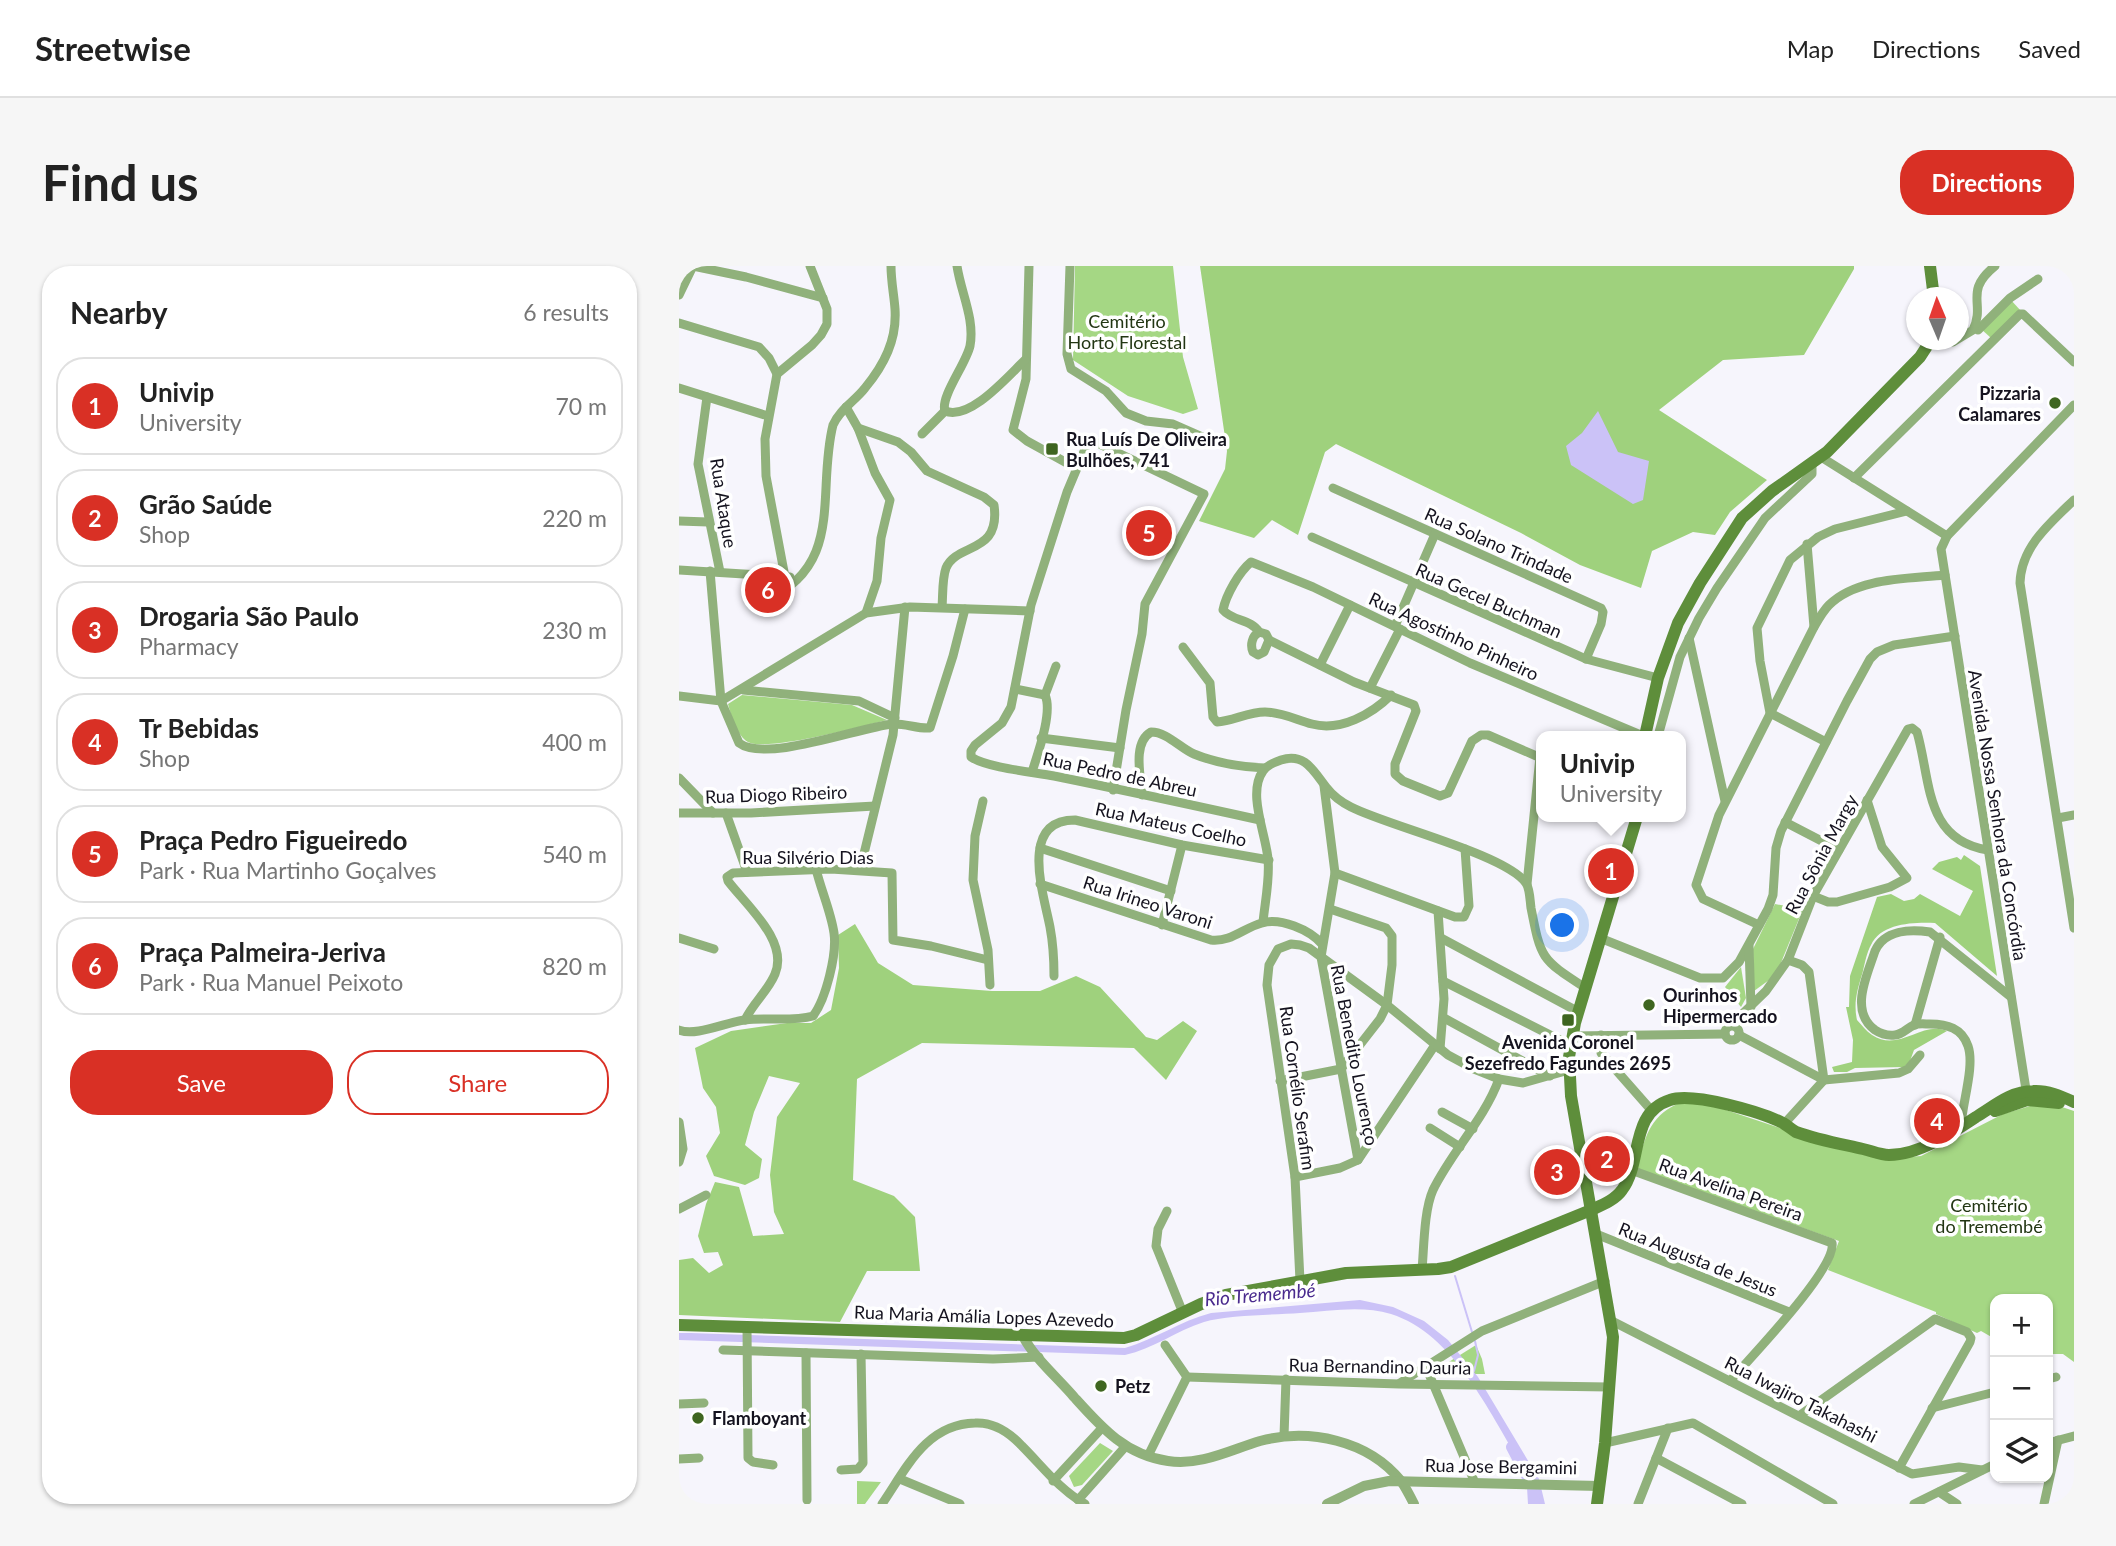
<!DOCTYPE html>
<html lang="en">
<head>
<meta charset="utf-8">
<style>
	:root { --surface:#fff; --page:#f6f6f6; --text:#222; --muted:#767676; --line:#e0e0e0; --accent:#d93025 }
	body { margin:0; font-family:Lato,sans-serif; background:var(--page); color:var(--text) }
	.controls { position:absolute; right:21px; bottom:21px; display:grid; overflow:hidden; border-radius:14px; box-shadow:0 2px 5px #0004 }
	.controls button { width:63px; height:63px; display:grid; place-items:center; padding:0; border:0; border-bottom:2px solid var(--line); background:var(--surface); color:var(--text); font:35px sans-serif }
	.compass { position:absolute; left:1227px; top:21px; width:63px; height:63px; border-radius:50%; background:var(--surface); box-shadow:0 2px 5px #0004; rotate:358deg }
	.you { position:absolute; left:884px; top:660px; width:24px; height:24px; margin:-18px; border:5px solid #fff; border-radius:50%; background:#1a73e8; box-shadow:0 0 0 10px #1a73e833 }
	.badge { display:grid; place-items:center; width:46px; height:46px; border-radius:50%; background:var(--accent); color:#fff; font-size:23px; font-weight:700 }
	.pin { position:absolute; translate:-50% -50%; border:4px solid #fff; box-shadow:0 2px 7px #0006 }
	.popup { position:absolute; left:857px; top:465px; width:150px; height:91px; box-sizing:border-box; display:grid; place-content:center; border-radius:14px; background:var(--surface); filter:drop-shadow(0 2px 5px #0005); font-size:23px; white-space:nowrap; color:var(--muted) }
	.popup b { font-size:26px; color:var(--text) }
	.popup::after { content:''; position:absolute; left:50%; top:100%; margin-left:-14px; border:14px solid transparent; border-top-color:var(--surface) }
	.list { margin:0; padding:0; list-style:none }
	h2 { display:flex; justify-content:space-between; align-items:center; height:91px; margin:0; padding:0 28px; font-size:30px }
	h2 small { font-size:23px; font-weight:400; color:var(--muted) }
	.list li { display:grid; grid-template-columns:46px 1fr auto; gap:21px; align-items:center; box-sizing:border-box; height:98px; margin:0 14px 14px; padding:0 14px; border:2px solid var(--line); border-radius:28px }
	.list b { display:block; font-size:26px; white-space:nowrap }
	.list p { margin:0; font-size:23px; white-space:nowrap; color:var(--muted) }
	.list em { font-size:23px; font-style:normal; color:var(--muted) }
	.actions { display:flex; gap:14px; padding:21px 28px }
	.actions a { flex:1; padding:16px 0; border:2px solid var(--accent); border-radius:28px; text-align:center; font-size:24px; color:var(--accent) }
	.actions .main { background:var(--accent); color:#fff }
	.icon { flex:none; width:38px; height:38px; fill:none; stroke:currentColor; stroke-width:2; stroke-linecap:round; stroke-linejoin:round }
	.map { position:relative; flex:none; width:1395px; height:1238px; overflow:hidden; border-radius:28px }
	header { display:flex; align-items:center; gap:42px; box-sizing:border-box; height:98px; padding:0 35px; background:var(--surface); border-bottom:2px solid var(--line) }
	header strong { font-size:33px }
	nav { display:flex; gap:38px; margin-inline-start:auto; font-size:24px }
	.intro { display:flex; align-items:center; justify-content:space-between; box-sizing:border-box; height:168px; padding:0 42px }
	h1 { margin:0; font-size:49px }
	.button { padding:18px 32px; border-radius:28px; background:var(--accent); color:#fff; font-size:24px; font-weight:700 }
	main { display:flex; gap:42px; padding:0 42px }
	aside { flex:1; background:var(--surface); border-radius:28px; box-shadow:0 2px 5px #0004 }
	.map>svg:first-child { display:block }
</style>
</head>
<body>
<header>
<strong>Streetwise</strong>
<nav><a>Map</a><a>Directions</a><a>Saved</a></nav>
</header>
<div class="intro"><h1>Find us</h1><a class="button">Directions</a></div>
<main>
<aside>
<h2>Nearby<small>6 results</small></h2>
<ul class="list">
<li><span class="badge">1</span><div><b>Univip</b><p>University</p></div><em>70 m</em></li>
<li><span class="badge">2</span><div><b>Grão Saúde</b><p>Shop</p></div><em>220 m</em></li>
<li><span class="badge">3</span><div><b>Drogaria São Paulo</b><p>Pharmacy</p></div><em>230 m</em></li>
<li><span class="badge">4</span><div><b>Tr Bebidas</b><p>Shop</p></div><em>400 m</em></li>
<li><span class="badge">5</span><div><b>Praça Pedro Figueiredo</b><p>Park · Rua Martinho Goçalves</p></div><em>540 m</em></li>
<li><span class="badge">6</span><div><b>Praça Palmeira-Jeriva</b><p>Park · Rua Manuel Peixoto</p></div><em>820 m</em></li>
</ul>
<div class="actions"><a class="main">Save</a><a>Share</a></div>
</aside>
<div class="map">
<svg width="1395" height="1238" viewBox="0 0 1395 1238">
	<rect width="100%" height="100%" fill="#f6f5fc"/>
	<g fill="#a5d784">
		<path d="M396 0H494L504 91 519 143 504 148 449 130 394 94Z"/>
		<path d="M1331 33 1342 45 1312 72 1301 62Z"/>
		<path d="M63 429 173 439 208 454C185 460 87 486 69 476 58 470 52 449 49 438Z"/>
		<path d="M1096 638 1124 643 1097 709 1075 725 1074 683Z"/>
		<path d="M1062 701 1067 732 1062 741 1046 721Z"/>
		<path d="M998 838H1029L1104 863 1207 893 1242 890 1324 848 1351 840 1383 841 1395 845V1096L1384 1088H1369V1033H1316V1073L1302 1065 1298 1067 1257 1048V1046L1149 1004 1160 975 960 903 958 901C966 873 969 852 998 838Z"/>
		<path d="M797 1079 803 1093 806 1108H759L757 1104Z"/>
		<path d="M421 1177 434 1185 403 1219 395 1221 390 1210Z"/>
		<path d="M178 1215 202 1216 186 1238H178Z"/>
	</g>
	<g fill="#9fd17d">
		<path d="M521 0H1175V3L1125 89 1044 94 980 144 1088 214 1051 246 1036 269 1014 266 973 285 962 322 901 299 842 267 657 178 646 186 619 269 593 254 575 272 520 255 546 203 548 185Z"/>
		<path d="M1285 589 1301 600 1318 710 1256 657C1235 656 1202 657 1192 679 1188 686 1186 696 1184 705 1179 722 1174 736 1178 754 1183 759 1187 765 1193 769 1220 787 1243 754 1268 765L1235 784 1231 795 1225 801 1176 802 1168 806H1155L1153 801 1173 796 1174 774 1167 741H1170L1171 710 1198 631 1212 628 1225 635 1235 633 1241 628 1281 650 1294 625 1253 603 1260 596 1278 591 1282 594Z"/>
		<path d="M176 658 199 697 234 719 313 725H361L397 710 421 721 467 771 478 774 504 755 518 765 487 814 455 782 243 777 178 813 174 914 215 930 236 951 241 1005H188L161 1056 0 1049V994L14 992 30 1007 44 999 39 986 25 987 19 970 27 938 36 916 60 921 74 970 105 968 95 946 91 909 98 851 121 817 90 810 75 846 66 879 83 893 80 912 66 919 35 910 27 890 41 867 37 841 24 822 16 782 52 765 108 757H132L152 744 160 702 159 669Z"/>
	</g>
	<g fill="#cbc2f7">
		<path d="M919 145 939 186 970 195 964 234 954 238 892 199 887 180 903 167Z"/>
		<path d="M681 1034 714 1041 745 1055 769 1074 799 1111 860 1213 866 1238H853L849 1213 842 1198C810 1146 775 1068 712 1048 683 1039 650 1045 621 1047 595 1049 548 1049 525 1056 497 1065 474 1083 446 1089L0 1074V1067H12L446 1082C477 1073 501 1055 532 1047Z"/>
	</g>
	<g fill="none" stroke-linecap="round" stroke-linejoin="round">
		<g stroke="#cbc2f7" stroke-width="2">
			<path d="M776 1010 793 1066"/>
			<path d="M795 1105 799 1089 796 1075"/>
		</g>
		<path stroke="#cbc2f7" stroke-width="12" d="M833 1181 854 1221 855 1238"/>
		<g stroke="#90b17b" stroke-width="9">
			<path d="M14 0 67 11 144 32"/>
			<path d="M350 0 347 113 334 164 348 175 397 202"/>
			<path d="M391 0 388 88 392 103 427 125 447 147 467 155 494 158 535 176"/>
			<path d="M1388 0 1395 9"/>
			<path d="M0 29 14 0"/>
			<path d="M0 57 80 81 90 92 98 108"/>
			<path d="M1299 64 1331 32 1359 13"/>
			<path d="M1252 75 1274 76 1294 64C1307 37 1284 26 1316 0"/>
			<path d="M0 122 89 150"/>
			<path d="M28 131 19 198 41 306"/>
			<path d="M167 141 179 162 196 207 211 234 202 272 198 315 187 347"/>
			<path d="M266 145C291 155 329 110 346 94"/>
			<path d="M179 162 219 176 232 186 248 205 305 231 315 239C322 289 278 276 267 302 263 313 264 329 263 341"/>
			<path d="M243 168 266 145C261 131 287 98 291 80 296 53 282 27 278 0"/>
			<path d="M1142 191 1268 270"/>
			<path d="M1175 212 1341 48H1344L1395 96"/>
			<path d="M654 222 922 342 924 346 922 358 907 393"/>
			<path d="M1395 234C1371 257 1342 281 1341 317L1395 662"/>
			<path d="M0 255 29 256"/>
			<path d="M633 271 907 393 979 412"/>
			<path d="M1128 278 1135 361"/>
			<path d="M0 304 111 311"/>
			<path d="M31 305 42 435 187 347 231 341 351 345"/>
			<path d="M75 308 81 334 85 335C167 300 137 226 154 159 161 143 176 135 186 122 205 99 218 74 216 43 215 29 212 15 212 0"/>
			<path d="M106 311 87 210 86 173 98 108 133 79 142 69 148 58V43L131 0"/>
			<path d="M716 360 756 268"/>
			<path d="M580 366C572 353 553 355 544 344 547 329 560 306 572 296L634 321 791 397 964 470"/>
			<path d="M580 366 587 368 590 374 585 386 579 389 574 386C571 379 573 370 580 366Z"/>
			<path d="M1010 372 1046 535"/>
			<path d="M590 374 675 416 735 439 737 445 716 498V508L724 515 761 530 769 527 793 475 802 469H809L862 492"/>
			<path d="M504 381 531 417 534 451 538 456C554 455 569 446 586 446 602 446 618 454 633 458 661 466 693 448 712 429"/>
			<path d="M641 399 671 339"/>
			<path d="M691 422 721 363"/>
			<path d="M336 423 366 429"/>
			<path d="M64 424 180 435 216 452"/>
			<path d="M0 430 42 435 60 477C86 497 179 462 213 458 226 457 238 463 251 462L274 390 286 343"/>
			<path d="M979 470 1001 391 1020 352 1038 322 1086 252 1133 208V199"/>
			<path d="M362 472 441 482"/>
			<path d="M1147 476 1091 447 1081 395 1078 362 1111 294 1139 271 1156 263 1228 245"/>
			<path d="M353 506C359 487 374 446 366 429L377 400"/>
			<path d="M0 512 34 547"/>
			<path d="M645 520 656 607 642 691 679 894"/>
			<path d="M434 524 447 444 463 368 466 338 525 228 412 174 409 176 388 226 352 339 332 441 323 457 296 479 292 485V491C309 502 354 506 375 510 444 524 513 539 581 554"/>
			<path d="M463 529C462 511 453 477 472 466 488 466 501 482 515 488 537 497 562 501 586 502"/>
			<path d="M304 535 296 570 294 614 309 684 311 719"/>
			<path d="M0 547H72L196 540"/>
			<path d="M47 547 68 606"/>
			<path d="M1379 552 1395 549"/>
			<path d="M1106 556 1160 584"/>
			<path d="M361 582 492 625"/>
			<path d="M181 604 214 469 226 341"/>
			<path d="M656 607 776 651H785L790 640 786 583"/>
			<path d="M361 618 532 674C553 676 564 662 583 657 601 651 631 664 643 678"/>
			<path d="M848 618 861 491"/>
			<path d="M1134 630 1149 636H1158L1211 621 1228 612 1203 581 1188 534"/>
			<path d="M759 645 765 733 761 783"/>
			<path d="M584 656C586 636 591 613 589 593 587 568 568 527 584 505 588 499 596 496 602 494 626 486 635 506 647 521 654 530 662 536 672 541 709 560 826 588 847 617 851 623 851 635 852 642 862 693 862 693 905 721"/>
			<path d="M483 659 503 579"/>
			<path d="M1080 659 1024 633 1017 619 1040 549 1135 361C1139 354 1144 345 1150 339 1178 311 1230 313 1266 309"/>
			<path d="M0 672 35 683"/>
			<path d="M762 672 898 745"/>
			<path d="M921 672 1021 712H1044L1060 696 1089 643 1094 629 1097 582 1102 565 1168 435 1191 393 1198 386 1215 379 1276 370"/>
			<path d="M1070 680 1072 741"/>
			<path d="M375 710C375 693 374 677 371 661 365 629 339 554 396 554L503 579 590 594"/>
			<path d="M764 715 891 779"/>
			<path d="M765 752 871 810"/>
			<path d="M66 754C74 737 89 725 96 708 110 675 67 639 49 615L48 611 54 607 152 603 213 607 214 674 252 680 309 694"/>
			<path d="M1052 759 1087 725 1109 694 1134 630 1229 463 1233 462 1238 466C1252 514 1245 574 1309 584"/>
			<path d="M1236 759 1261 671"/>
			<circle cx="1053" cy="767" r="7"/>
			<path d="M0 764C16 771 48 756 66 754 88 751 112 756 134 750 147 733 158 688 155 667 152 646 142 624 137 603"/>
			<path d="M922 769V787L973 845"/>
			<path d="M1060 769 1145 814 1220 807 1229 803 1241 789"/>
			<path d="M893 770 1046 768"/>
			<path d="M601 815 662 803 701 753 708 739 713 699V670L707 662 651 643"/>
			<path d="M1348 830 1262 283 1268 270 1395 139"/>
			<path d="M763 846 794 863"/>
			<path d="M0 856 4 883 0 896"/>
			<path d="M1105 858 1145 814 1130 706 1123 699 1109 694"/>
			<path d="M1282 860C1283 838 1296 800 1289 780 1283 762 1268 758 1251 758 1246 758 1239 757 1235 759 1228 762 1224 768 1216 769 1208 770 1202 768 1196 764 1170 745 1188 710 1196 685 1205 664 1231 663 1251 666L1332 731"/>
			<path d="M751 862 781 881"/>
			<path d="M952 904 1153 977C1158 1002 1071 1092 1051 1115"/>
			<path d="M616 911 661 902 679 894 756 779"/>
			<path d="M0 943 27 929"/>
			<path d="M488 945 479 963 477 980 504 1047"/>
			<path d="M917 968 1110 1046"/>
			<path d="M743 1004C745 981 745 944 754 924 773 885 805 854 820 813"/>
			<path d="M621 1015 616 911 588 719 590 699 599 683 612 678 621 679 630 682 708 739 769 789 795 803 820 813 844 817 890 804"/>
			<path d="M933 1055 1233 1208 1280 1201 1303 1204"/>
			<path d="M68 1060 69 1192 74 1196 94 1199"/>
			<path d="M486 1079 508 1111"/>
			<path d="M44 1084 314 1093 360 1091"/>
			<path d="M127 1087 128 1234"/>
			<path d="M747 1101 796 1217"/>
			<path d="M508 1111 720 1118 930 1121"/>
			<path d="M1369 1113 1377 1111"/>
			<path d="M721 1117 803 1065 926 1015"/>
			<path d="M0 1138 25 1137"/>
			<path d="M1253 1142 1316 1126"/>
			<path d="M1120 1150 1256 1053 1288 1066 1292 1072 1291 1076 1220 1202"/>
			<path d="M605 1170 607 1113"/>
			<path d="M926 1177 1014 1157 1154 1238"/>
			<path d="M1369 1177 1395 1170"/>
			<path d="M469 1190 508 1111"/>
			<path d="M977 1192 1063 1238"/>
			<path d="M0 1193 20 1192"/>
			<path d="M162 1204 179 1203 184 1197 182 1088"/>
			<path d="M221 1213 281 1238"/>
			<path d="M374 1215 423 1162"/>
			<path d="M1260 1226 1278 1238"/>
			<path d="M399 1234 446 1181"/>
			<path d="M203 1238C227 1203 247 1158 296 1157 315 1156 330 1166 343 1180 364 1201 380 1223 406 1238"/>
			<path d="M959 1238 989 1162"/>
			<path d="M1235 1238 1316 1198"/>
			<path d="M1365 1238 1379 1174"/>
		</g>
		<g stroke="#90b17b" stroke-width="10">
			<path d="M344 1070C355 1092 379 1112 395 1131 422 1161 446 1189 489 1195 522 1200 551 1184 581 1175 630 1162 689 1174 722 1215 727 1222 731 1230 735 1238"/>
			<path d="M648 1238 685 1220 710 1215 920 1220"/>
		</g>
		<g stroke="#5e8e3b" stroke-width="12">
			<path d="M1251 0 1255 32"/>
			<path d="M966 470 979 412 999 357 1021 317 1063 252 1093 225 1148 186 1241 91 1252 74"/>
			<path d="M1316 845 1348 834 1380 837"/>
			<path d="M0 1059 445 1072 457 1069 522 1038 547 1029 667 1007 759 1003 772 1001 912 944C923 939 936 934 943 924 964 896 950 847 991 834 1014 826 1082 846 1104 857 1109 860 1112 863 1117 866 1139 874 1162 878 1184 883 1193 885 1201 889 1210 889 1240 889 1273 867 1297 851 1315 840 1332 825 1354 825 1368 824 1382 830 1395 836"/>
			<path d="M918 1238 926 1177 934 1071 892 830 890 791 896 757 958 551"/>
		</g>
	</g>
	<g fill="#3f6620" stroke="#fff" stroke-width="2.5">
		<circle cx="1376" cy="137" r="7"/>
		<rect x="366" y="176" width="14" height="14" rx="3.5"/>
		<circle cx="970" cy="739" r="7"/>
		<rect x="882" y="747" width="14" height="14" rx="3.5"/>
		<circle cx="422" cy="1120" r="7"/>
		<circle cx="19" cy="1152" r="7"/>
	</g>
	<g text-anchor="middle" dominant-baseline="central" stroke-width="7" stroke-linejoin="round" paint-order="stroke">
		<g font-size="18" fill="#223613" stroke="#fff">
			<text x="448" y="55">Cemitério<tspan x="448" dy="21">Horto Florestal</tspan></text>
			<text x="1310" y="939">Cemitério<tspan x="1310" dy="21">do Tremembé</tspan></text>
		</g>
		<g font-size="18" font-weight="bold" fill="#15131f" stroke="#fff" text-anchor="start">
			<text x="1362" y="127" text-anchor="end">Pizzaria<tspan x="1362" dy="21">Calamares</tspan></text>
			<text x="387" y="173">Rua Luís De Oliveira<tspan x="387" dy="21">Bulhões, 741</tspan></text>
			<text x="984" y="729">Ourinhos<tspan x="984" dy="21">Hipermercado</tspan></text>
			<text x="889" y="776" text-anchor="middle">Avenida Coronel<tspan x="889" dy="21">Sezefredo Fagundes 2695</tspan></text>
			<text x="436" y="1120">Petz</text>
			<text x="33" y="1152">Flamboyant</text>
		</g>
		<g font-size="18" fill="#15131f" stroke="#fff">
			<text transform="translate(45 237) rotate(81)">Rua Ataque</text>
			<text transform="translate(820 279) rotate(24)">Rua Solano Trindade</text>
			<text transform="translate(810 334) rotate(24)">Rua Gecel Buchman</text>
			<text transform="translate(775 370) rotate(25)">Rua Agostinho Pinheiro</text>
			<text transform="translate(441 508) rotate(12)">Rua Pedro de Abreu</text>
			<text transform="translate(97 528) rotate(-2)">Rua Diogo Ribeiro</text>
			<text transform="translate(1319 549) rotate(81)">Avenida Nossa Senhora da Concórdia</text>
			<text transform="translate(492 558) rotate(12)">Rua Mateus Coelho</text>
			<text transform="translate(1142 588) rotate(-62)">Rua Sônia Margy</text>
			<text x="129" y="591">Rua Silvério Dias</text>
			<text transform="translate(469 636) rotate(18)">Rua Irineo Varoni</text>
			<text transform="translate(676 789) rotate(79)">Rua Benedito Lourenço</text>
			<text transform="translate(619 822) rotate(82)">Rua Cornélio Serafim</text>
			<text transform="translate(1052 923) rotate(20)">Rua Avelina Pereira</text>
			<text transform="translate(1019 993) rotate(22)">Rua Augusta de Jesus</text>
			<text transform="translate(305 1050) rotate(2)">Rua Maria Amália Lopes Azevedo</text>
			<text transform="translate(701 1100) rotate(1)">Rua Bernandino Dauria</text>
			<text transform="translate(1122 1133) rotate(27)">Rua Iwajiro Takahashi</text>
			<text transform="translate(822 1200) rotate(1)">Rua Jose Bergamini</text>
		</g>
		<g font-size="19" font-style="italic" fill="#4a2b8e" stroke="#fff">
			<text transform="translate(581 1028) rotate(-5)">Rio Tremembé</text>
		</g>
	</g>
</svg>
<div class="controls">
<button>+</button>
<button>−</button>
<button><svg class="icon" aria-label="layers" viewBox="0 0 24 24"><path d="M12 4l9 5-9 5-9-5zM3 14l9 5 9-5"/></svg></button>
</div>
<svg class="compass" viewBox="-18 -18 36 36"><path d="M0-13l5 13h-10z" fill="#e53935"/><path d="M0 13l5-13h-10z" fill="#767676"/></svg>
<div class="you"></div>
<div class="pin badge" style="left:932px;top:605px">1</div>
<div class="popup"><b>Univip</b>University</div>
<div class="pin badge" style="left:928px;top:893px">2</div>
<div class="pin badge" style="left:878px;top:906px">3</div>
<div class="pin badge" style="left:1258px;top:855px">4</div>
<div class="pin badge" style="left:470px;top:267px">5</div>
<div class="pin badge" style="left:89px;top:324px">6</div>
</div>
</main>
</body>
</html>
